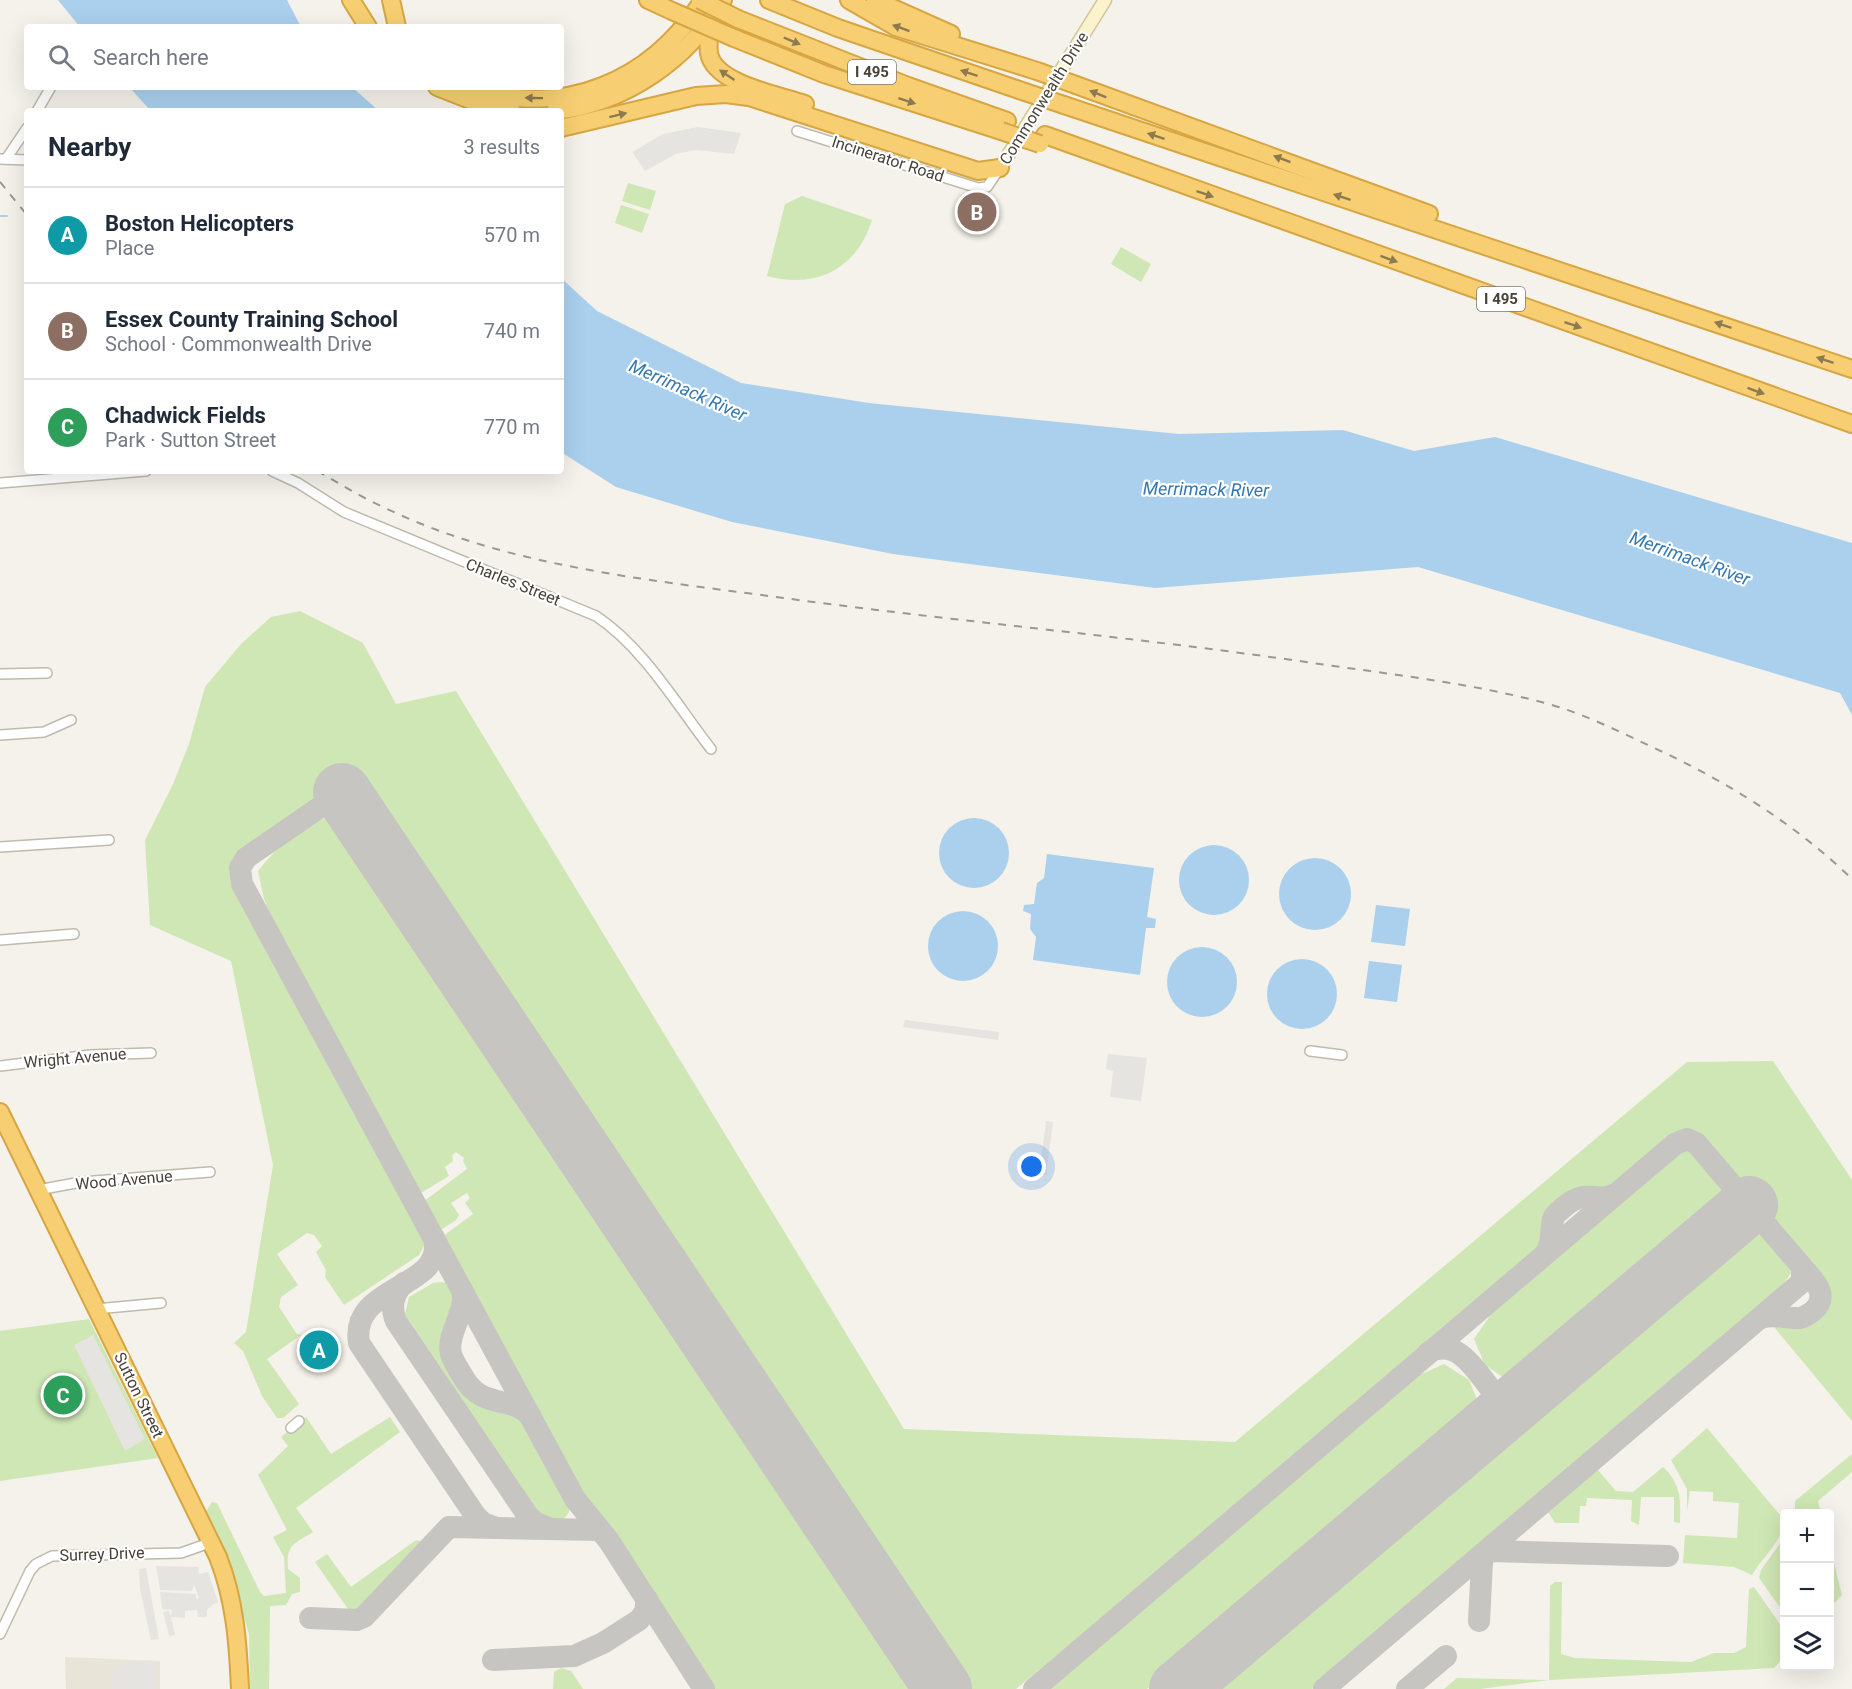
<!DOCTYPE html>
<html lang="en">
<head>
<meta charset="utf-8">
<style>
	:root { --surface:#fff; --page:#f2f2f3; --text:#1f2937; --muted:#747a83; --line:#e0e1e3; --accent:#111827 }
	body { margin:0; font-family:Roboto,sans-serif; background:var(--page); color:var(--text) }
	.controls { position:absolute; right:18px; bottom:18px; display:grid; overflow:hidden; border-radius:6px; box-shadow:0 6px 24px #0002 }
	.controls button { width:54px; height:54px; display:grid; place-items:center; padding:0; border:0; border-bottom:2px solid var(--line); background:var(--surface); color:var(--text); font:30px sans-serif }
	.you { position:absolute; left:1032px; top:1167px; width:21px; height:21px; margin:-15px; border:4px solid #fff; border-radius:50%; background:#1a73e8; box-shadow:0 0 0 9px #1a73e833 }
	.badge { display:grid; place-items:center; width:39px; height:39px; border-radius:50%; background:var(--accent); color:#fff; font-size:20px; font-weight:700 }
	.pin { position:absolute; translate:-50% -50%; border:3px solid #fff; box-shadow:0 2px 6px #0006 }
	.list { margin:0; padding:0; list-style:none }
	h2 { display:flex; justify-content:space-between; align-items:center; height:78px; margin:0; padding:0 24px; font-size:26px }
	h2 small { font-size:20px; font-weight:400; color:var(--muted) }
	.list li { display:grid; grid-template-columns:39px 1fr auto; gap:18px; align-items:center; box-sizing:border-box; height:96px; padding:0 24px; border-top:2px solid var(--line) }
	.list b { display:block; font-size:22px; white-space:nowrap }
	.list p { margin:0; font-size:20px; white-space:nowrap; color:var(--muted) }
	.list em { font-size:20px; font-style:normal; color:var(--muted) }
	.icon { flex:none; width:33px; height:33px; fill:none; stroke:currentColor; stroke-width:2; stroke-linecap:round; stroke-linejoin:round }
	.map { position:relative; flex:none; width:1852px; height:1689px; overflow:hidden }
	.search { position:absolute; background:var(--surface); box-shadow:0 6px 24px #0002; left:24px; top:24px; width:540px; height:66px; display:flex; align-items:center; gap:15px; box-sizing:border-box; padding:0 21px; border-radius:6px; color:var(--muted); font-size:22px }
	.panel { position:absolute; background:var(--surface); box-shadow:0 6px 24px #0002; left:24px; top:108px; width:540px; height:366px; border-radius:6px }
	.map>svg:first-child { display:block }
</style>
</head>
<body>
<div class="map">
<svg width="1852" height="1689" viewBox="0 0 1852 1689">
	<rect width="100%" height="100%" fill="#f4f2ea"/>
	<path fill="#e8e4d8" d="M65 1657 160 1661V1689H66Z"/>
	<g fill="#cfe6b5">
		<path d="M628 183 656 191 650 210 622 201Z"/>
		<path d="M802 196 872 220C856 270 816 289 767 276L785 204Z"/>
		<path d="M621 205 649 214 642 233 615 223Z"/>
		<path d="M1121 247 1151 264 1141 282 1111 264Z"/>
		<path d="M300 611 363 643 396 704 456 691 904 1429 1235 1442 1687 1062 1773 1061 1852 1180V1421L1770 1322 1807 1324 1828 1306 1829 1287 1705 1141C1693 1133 1687 1131 1674 1136L1608 1190 1578 1187 1547 1214 1543 1245 1180 1554 1016 1689H968L357 774 243 850C229 865 233 880 241 896L423 1231 426 1242 419 1255 344 1305 325 1277 326 1270 316 1252 322 1246 314 1235 307 1233 277 1254 298 1285 281 1297 279 1307 297 1334 301 1335 267 1359 299 1404 283 1418H277L262 1396 243 1351 234 1343 246 1332 273 1165 231 961 150 925 145 840 173 784 189 744 205 687 241 644 271 617Z"/>
		<path d="M334 817 339 823 920 1689H712L634 1568 583 1496 442 1237 473 1214 465 1203 470 1198 467 1193 451 1203 459 1215 456 1220 439 1231 423 1202 467 1169 463 1161 464 1158 456 1152 452 1155 453 1161 445 1167 449 1176 419 1194 270 914 264 899 258 871C277 848 303 819 334 817Z"/>
		<path d="M1687 1150C1705 1162 1720 1176 1729 1196L1509 1381 1485 1365 1474 1339 1492 1313 1670 1157Z"/>
		<path d="M1754 1226C1771 1237 1784 1254 1791 1273L1779 1291 1312 1689H1209Z"/>
		<path d="M442 1282 447 1283 458 1296 441 1352 467 1399 524 1418 570 1506C569 1522 552 1526 540 1516L405 1314 409 1297 433 1283Z"/>
		<path d="M89 1319 158 1458 0 1481V1331Z"/>
		<path d="M1444 1364 1469 1380 1480 1407 1147 1689H1045L1330 1445 1413 1378Z"/>
		<path d="M306 1417 331 1454 390 1417 400 1432 296 1508 313 1532C294 1544 286 1544 288 1569L300 1578V1592L292 1594 286 1605 270 1606 269 1689H250L249 1634 228 1564 205 1513 212 1502 217 1503 260 1592 264 1596 286 1593 284 1557 273 1537 287 1530 258 1475 288 1446 281 1437Z"/>
		<path d="M1707 1428 1779 1514 1783 1511C1790 1535 1764 1554 1752 1575L1734 1567 1683 1563 1685 1535 1737 1538 1739 1503 1713 1501V1492L1690 1491 1687 1511V1489L1671 1460Z"/>
		<path d="M1852 1454V1472L1818 1501 1821 1513H1795V1501Z"/>
		<path d="M1663 1467C1681 1484 1681 1500 1680 1523L1674 1522V1497H1641L1639 1525 1631 1521 1632 1500 1587 1498 1586 1506H1580L1579 1523H1555L1547 1510 1596 1468 1616 1491 1633 1492Z"/>
		<path d="M1784 1538V1613L1759 1578 1761 1570Z"/>
		<path d="M416 1540 424 1542 359 1612 348 1609 315 1562 327 1554 351 1587Z"/>
		<path d="M1830 1547 1842 1595 1830 1608Z"/>
		<path d="M1555 1582H1562L1561 1654 1575 1658 1691 1662 1714 1653H1734L1746 1647 1749 1589 1754 1587 1784 1630V1657L1774 1668 1549 1680 1480 1689H1444L1457 1678 1549 1680 1550 1586Z"/>
		<path d="M561 1668 571 1671 583 1689H553L554 1672Z"/>
	</g>
	<g fill="#e6e4e1">
		<path d="M698 127 741 133 734 154 696 150 676 154 645 171 632 152 663 134Z"/>
		<path d="M905 1020 999 1032 998 1040 903 1027Z"/>
		<path d="M1108 1054 1147 1058 1141 1101 1110 1097 1113 1071 1106 1069Z"/>
		<path d="M1046 1121 1053 1122 1046 1175H1039Z"/>
		<path d="M93 1335 145 1439 125 1451 74 1345Z"/>
		<path d="M156 1566 198 1567 199 1574 208 1572 218 1602 212 1605 207 1610V1617H198L197 1610 185 1611V1618L171 1617 175 1635 169 1636 163 1612 169 1611 171 1616 172 1610 162 1609 160 1592 196 1594V1599L199 1598 194 1584 192 1591 160 1590Z"/>
		<path d="M146 1568 159 1639 151 1640 140 1589 139 1569Z"/>
		<path d="M119 1662H155V1689H111V1670H119Z"/>
	</g>
	<g fill="#aad0ee">
		<path d="M58 0H287L301 27H80Z"/>
		<path d="M129 87H352L379 111H151Z"/>
		<path d="M561 278 597 311 741 383 869 403 1179 434 1343 430 1414 451 1495 437 1852 543V715L1840 693 1418 567 1155 588 893 554 732 522 616 487 561 452Z"/>
		<circle cx="974" cy="853" r="35"/>
		<circle cx="1214" cy="880" r="35"/>
		<path d="M1047 854 1154 868 1147 917 1156 919 1155 928H1146L1140 975 1033 960 1036 937 1030 929 1031 914 1023 911 1024 905 1034 904 1037 883 1044 878Z"/>
		<circle cx="1315" cy="894" r="36"/>
		<path d="M1376 905 1410 909 1405 946 1371 942Z"/>
		<circle cx="963" cy="946" r="35"/>
		<circle cx="1202" cy="982" r="35"/>
		<circle cx="1302" cy="994" r="35"/>
		<path d="M1369 961 1402 965 1397 1002 1364 998Z"/>
	</g>
	<g fill="none" stroke-linecap="round" stroke-linejoin="round">
		<path stroke="#aad0ee" stroke-width="2" d="M0 216H7"/>
		<g stroke="#c6c5c1" stroke-width="22">
			<path d="M342 792 246 858 240 868 242 884 575 1499 609 1541 704 1689"/>
			<path d="M434 1238C447 1289 349 1284 359 1343L475 1515 483 1523 494 1527"/>
			<path d="M1546 1253C1554 1242 1549 1229 1554 1217 1556 1213 1561 1210 1564 1207 1588 1187 1595 1204 1616 1194"/>
			<path d="M404 1283C393 1294 390 1307 396 1321L528 1516 536 1523 548 1528"/>
			<path d="M462 1290C468 1311 446 1333 451 1354 453 1361 458 1368 462 1375 482 1412 511 1393 531 1417"/>
			<path d="M1761 1318C1774 1313 1787 1319 1800 1318 1805 1317 1809 1314 1813 1311 1831 1295 1813 1280 1802 1267"/>
			<path d="M1429 1352C1459 1337 1477 1373 1494 1393"/>
			<path d="M1429 1474 1493 1418 1497 1404 1494 1393 1509 1398 1520 1396 1585 1342"/>
			<path d="M1483 1554 1491 1551 1668 1556"/>
			<path d="M310 1618 357 1620 364 1617 449 1527 600 1530"/>
			<path d="M1479 1621 1482 1562 1485 1553"/>
			<path d="M493 1660 574 1656 603 1643 639 1620 645 1612 647 1599"/>
			<path d="M1034 1689 1675 1144 1687 1139 1696 1143 1802 1267V1282L1324 1689"/>
			<path d="M1407 1689 1446 1656"/>
		</g>
		<g stroke="#c6c5c1" stroke-width="58">
			<path d="M342 792 943 1689"/>
			<path d="M1178 1689 1749 1205"/>
		</g>
		<g stroke="#c0baad" stroke-width="12">
			<g id="street">
				<path d="M37 111 51 87"/>
				<path d="M797 131 978 188 987 187 1000 168"/>
				<path d="M0 159 27 160"/>
				<path d="M6 159 27 128"/>
				<path d="M272 471 298 483 344 512 596 616C644 648 676 704 711 749"/>
				<path d="M0 483 146 471"/>
				<path d="M0 674 47 673"/>
				<path d="M0 735 44 732 71 720"/>
				<path d="M0 847 109 840"/>
				<path d="M0 940 74 934"/>
				<path d="M1310 1051 1342 1055"/>
				<path d="M0 1066 90 1055 151 1053"/>
				<path d="M38 1190 81 1182 210 1172"/>
				<path d="M96 1309 161 1303"/>
				<path d="M291 1428 299 1421"/>
				<path d="M0 1634 30 1571 36 1564 52 1556 181 1553 212 1542"/>
			</g>
		</g>
		<g stroke="#d2c69c" stroke-width="15">
			<path id="secondary" d="M1000 168 1105 0"/>
		</g>
		<g stroke="#d7a542" stroke-width="20">
			<g id="highway">
				<path d="M351 0 368 27"/>
				<path d="M391 0 397 27"/>
				<path d="M648 0 672 11"/>
				<path d="M769 0 838 28 1025 92"/>
				<path d="M849 0 896 27 1037 71"/>
				<path d="M875 0 951 34"/>
				<path d="M713 15C711 28 707 40 709 53 714 84 779 95 805 104"/>
				<path d="M738 19 908 86 1007 121"/>
				<path d="M734 38 824 74 1001 131"/>
				<path d="M1076 85 1429 214"/>
				<path d="M437 87 483 105 512 111"/>
				<path d="M471 87C564 120 652 80 703 0"/>
				<path d="M1064 105 1852 369"/>
				<path d="M555 111C624 104 688 60 723 0"/>
				<path d="M561 128 696 96 726 94 749 97 978 171 1000 168"/>
				<path d="M1045 135 1852 424"/>
				<path d="M0 1112 218 1557C235 1600 238 1643 240 1689"/>
			</g>
		</g>
		<use href="#street" stroke="#fff" stroke-width="9"/>
		<use href="#secondary" stroke="#fcf2cc" stroke-width="12"/>
		<use href="#highway" stroke="#f7cf72" stroke-width="16"/>
		<g stroke="#989898" stroke-width="2" stroke-dasharray="8 8" stroke-linecap="butt">
			<path d="M0 182 27 215"/>
			<path d="M317 471C339 483 359 496 381 506 507 568 654 580 791 599 962 622 1134 637 1306 662 1386 674 1467 682 1545 703 1582 713 1616 730 1650 746 1724 780 1793 822 1852 879"/>
		</g>
		<g stroke="#d7a542" stroke-width="20" stroke-linecap="butt">
			<g id="highway-bridge">
				<path d="M700 0 738 19"/>
				<path d="M672 11 734 38"/>
				<path d="M1037 71 1076 85"/>
				<path d="M1025 92 1064 105"/>
				<path d="M1001 131 1040 144"/>
			</g>
		</g>
		<use href="#highway-bridge" stroke="#f7cf72" stroke-width="16"/>
	</g>
	<defs><path id="oneway-solid" d="M-6-.8H1V-3.2L6.5 0L1 3.2V.8H-6Z" transform="scale(1.5)"/></defs>
	<g fill="#8e7a4f">
		<use href="#oneway-solid" transform="translate(901 28) rotate(-160)"/>
		<use href="#oneway-solid" transform="translate(792 41) rotate(23)"/>
		<use href="#oneway-solid" transform="translate(969 73) rotate(-162)"/>
		<use href="#oneway-solid" transform="translate(727 75) rotate(-146)"/>
		<use href="#oneway-solid" transform="translate(1098 94) rotate(-158)"/>
		<use href="#oneway-solid" transform="translate(534 98) rotate(-179)"/>
		<use href="#oneway-solid" transform="translate(907 101) rotate(18)"/>
		<use href="#oneway-solid" transform="translate(618 115) rotate(-14)"/>
		<use href="#oneway-solid" transform="translate(1156 136) rotate(-162)"/>
		<use href="#oneway-solid" transform="translate(1282 159) rotate(-159)"/>
		<use href="#oneway-solid" transform="translate(1205 194) rotate(19)"/>
		<use href="#oneway-solid" transform="translate(1342 197) rotate(-162)"/>
		<use href="#oneway-solid" transform="translate(1389 259) rotate(20)"/>
		<use href="#oneway-solid" transform="translate(1573 325) rotate(19)"/>
		<use href="#oneway-solid" transform="translate(1723 325) rotate(-161)"/>
		<use href="#oneway-solid" transform="translate(1825 360) rotate(-162)"/>
		<use href="#oneway-solid" transform="translate(1756 391) rotate(20)"/>
	</g>
	<g text-anchor="middle" dominant-baseline="central" stroke-width="4.5" stroke-linejoin="round" paint-order="stroke">
		<g fill="#fff" stroke="#7f7b74" stroke-width="1.5">
			<rect x="848" y="60" width="48" height="24" rx="4.5"/>
			<rect x="1477" y="287" width="48" height="24" rx="4.5"/>
		</g>
		<g font-size="15" font-weight="bold" fill="#484238">
			<text x="872" y="72">I 495</text>
			<text x="1501" y="299">I 495</text>
		</g>
		<g font-size="16" fill="#484238" stroke="#fff">
			<text transform="translate(1044 98) rotate(-58)">Commonwealth Drive</text>
			<text transform="translate(888 159) rotate(18)">Incinerator Road</text>
			<text transform="translate(513 582) rotate(22)">Charles Street</text>
			<text transform="translate(75 1058) rotate(-5)">Wright Avenue</text>
			<text transform="translate(124 1180) rotate(-5)">Wood Avenue</text>
			<text transform="translate(139 1395) rotate(64)">Sutton Street</text>
			<text transform="translate(102 1554) rotate(-2)">Surrey Drive</text>
		</g>
		<g font-size="18" font-style="italic" fill="#3578b0" stroke="#fff">
			<text transform="translate(688 390) rotate(24)">Merrimack River</text>
			<text transform="translate(1206 489) rotate(1)">Merrimack River</text>
			<text transform="translate(1690 558) rotate(20)">Merrimack River</text>
		</g>
	</g>
</svg>
<div class="controls">
<button>+</button>
<button>−</button>
<button><svg class="icon" aria-label="layers" viewBox="0 0 24 24"><path d="M12 4l9 5-9 5-9-5zM3 14l9 5 9-5"/></svg></button>
</div>
<div class="you"></div>
<div class="pin badge" style="left:319px;top:1350px;background:#0f9aa8">A</div>
<div class="pin badge" style="left:977px;top:212px;background:#8d6e63">B</div>
<div class="pin badge" style="left:63px;top:1395px;background:#2e9e5b">C</div>
<div class="search"><svg class="icon" aria-label="search" viewBox="0 0 24 24"><circle cx="10" cy="10" r="6"/><path d="M15 15l6 6"/></svg>Search here</div>
<section class="panel">
<h2>Nearby<small>3 results</small></h2>
<ul class="list">
<li><span class="badge" style="background:#0f9aa8">A</span><div><b>Boston Helicopters</b><p>Place</p></div><em>570 m</em></li>
<li><span class="badge" style="background:#8d6e63">B</span><div><b>Essex County Training School</b><p>School · Commonwealth Drive</p></div><em>740 m</em></li>
<li><span class="badge" style="background:#2e9e5b">C</span><div><b>Chadwick Fields</b><p>Park · Sutton Street</p></div><em>770 m</em></li>
</ul>
</section>
</div>
</body>
</html>
